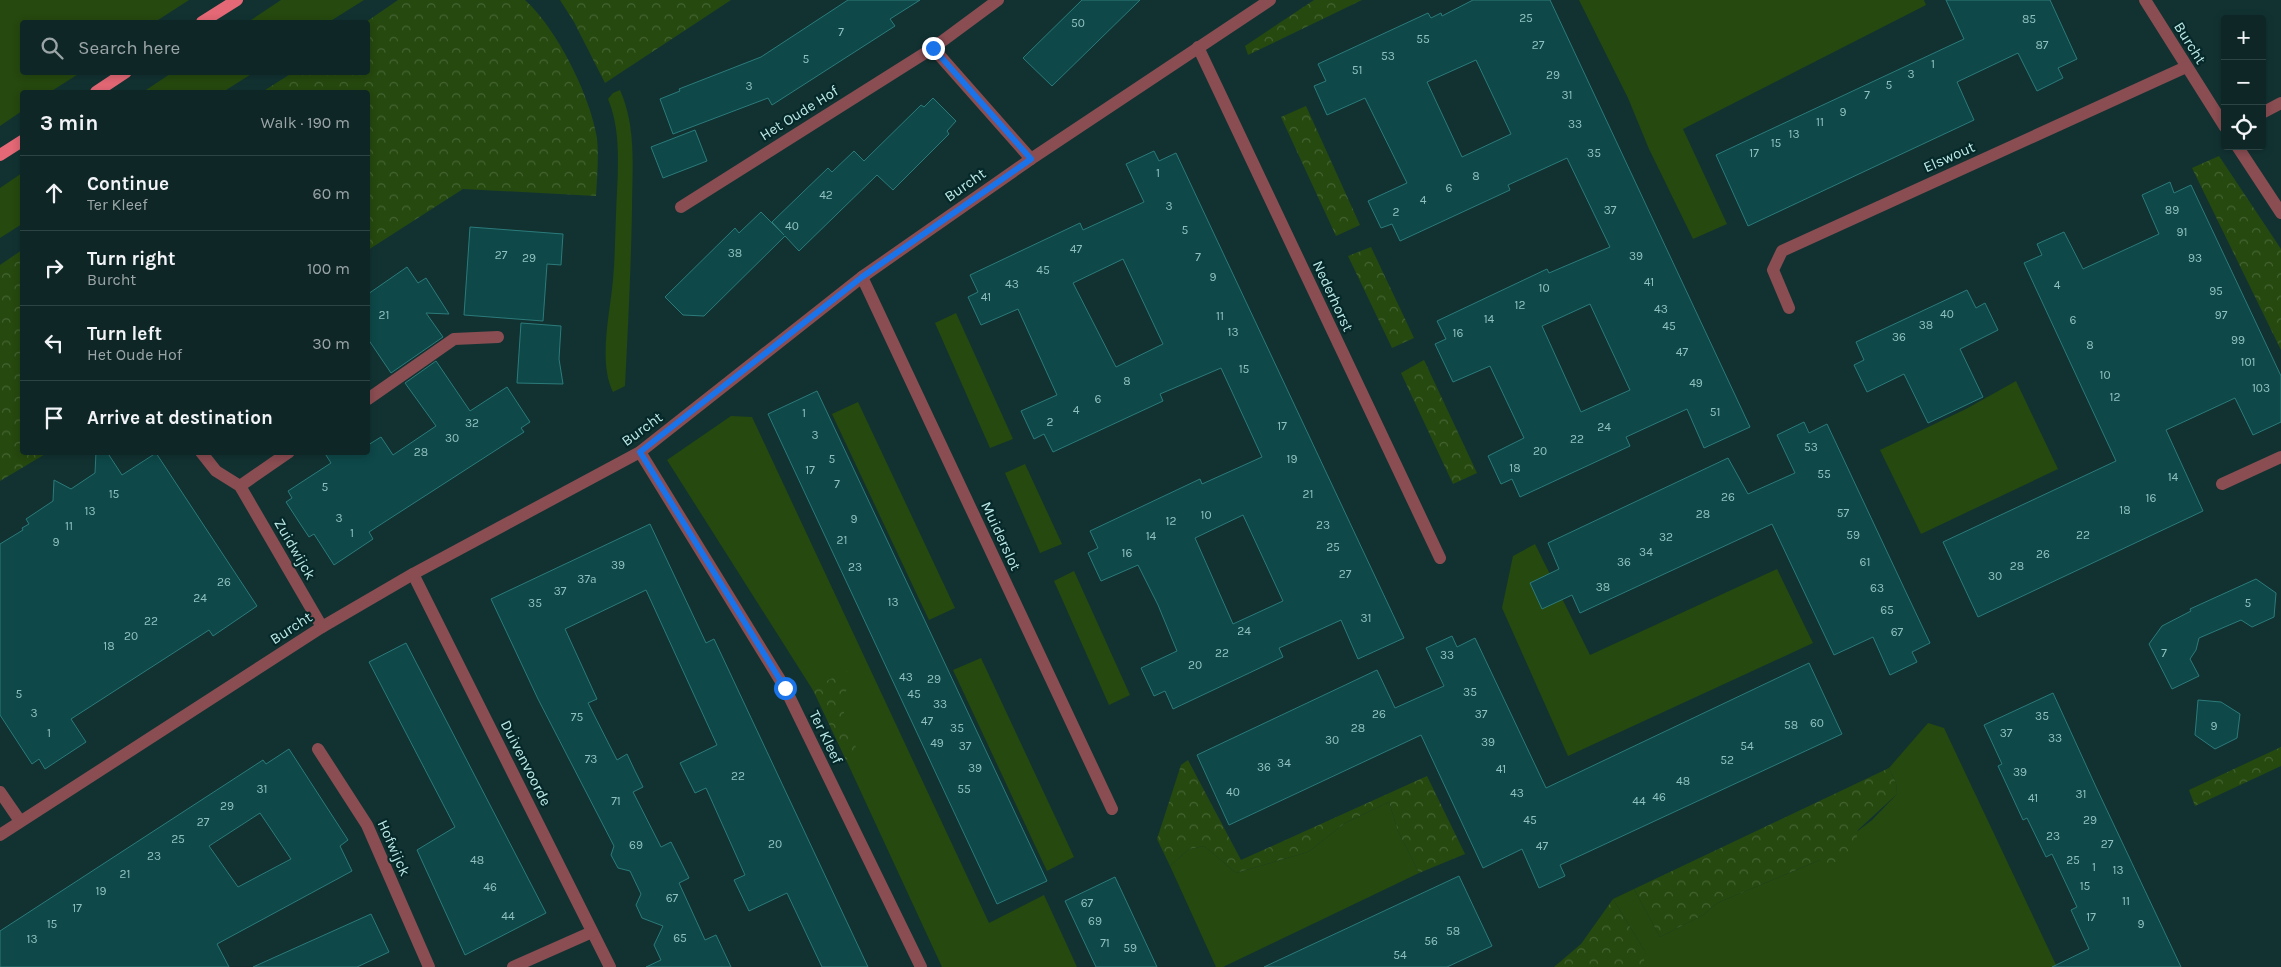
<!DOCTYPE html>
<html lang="en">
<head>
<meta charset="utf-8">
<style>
	:root { --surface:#0e2626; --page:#172e2e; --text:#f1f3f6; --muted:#9ba5a7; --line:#2e4343 }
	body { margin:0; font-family:Karla,sans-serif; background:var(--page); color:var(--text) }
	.controls { position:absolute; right:15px; top:15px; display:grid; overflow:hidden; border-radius:5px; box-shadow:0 2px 8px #0003 }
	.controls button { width:45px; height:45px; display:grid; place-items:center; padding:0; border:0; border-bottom:1px solid var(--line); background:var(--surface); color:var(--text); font:25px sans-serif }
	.stop { position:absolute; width:15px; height:15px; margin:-11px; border:4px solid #1a73e8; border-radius:50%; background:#fff }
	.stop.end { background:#1a73e8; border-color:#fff; box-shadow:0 1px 5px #0008 }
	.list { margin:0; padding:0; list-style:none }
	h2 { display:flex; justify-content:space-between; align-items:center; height:65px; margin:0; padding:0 20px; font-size:21px }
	h2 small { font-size:16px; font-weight:400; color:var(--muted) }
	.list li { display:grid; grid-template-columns:32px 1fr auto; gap:15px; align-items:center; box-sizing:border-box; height:75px; padding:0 20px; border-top:1px solid var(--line) }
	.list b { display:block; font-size:19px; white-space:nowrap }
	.list p { margin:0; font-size:16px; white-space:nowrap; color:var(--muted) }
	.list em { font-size:16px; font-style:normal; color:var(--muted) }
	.icon { flex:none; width:28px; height:28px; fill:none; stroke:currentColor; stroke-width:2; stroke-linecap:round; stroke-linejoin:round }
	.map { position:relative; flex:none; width:2281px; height:967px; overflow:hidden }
	.search { position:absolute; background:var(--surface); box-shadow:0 2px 8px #0003; left:20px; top:20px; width:350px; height:55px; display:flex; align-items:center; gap:12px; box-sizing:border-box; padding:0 18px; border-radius:5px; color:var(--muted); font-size:19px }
	.panel { position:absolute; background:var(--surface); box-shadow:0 2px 8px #0003; left:20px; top:90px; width:350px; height:365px; border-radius:5px }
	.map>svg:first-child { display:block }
</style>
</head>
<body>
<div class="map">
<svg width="2281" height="967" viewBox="0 0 2281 967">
	<defs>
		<pattern id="forest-crowns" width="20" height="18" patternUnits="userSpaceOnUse" patternTransform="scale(1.25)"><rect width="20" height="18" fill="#26490f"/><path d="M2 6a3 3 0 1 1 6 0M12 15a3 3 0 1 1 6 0" fill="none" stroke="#446332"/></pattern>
	</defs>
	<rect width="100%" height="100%" fill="#123232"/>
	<g fill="#26490f">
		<path d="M0 0H189L155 22H22V72L80 73 50 92H22V111L0 126Z"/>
		<path d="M281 0H364L329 22H248Z"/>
		<path d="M1579 0H1924L1926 5 1683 129 1727 224 1693 239 1649 149 1628 98Z"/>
		<path d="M173 72H253V73L223 92H143Z"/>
		<path d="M620 90C637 128 632 169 632 210 631 269 628 327 625 386L613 392C598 362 610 313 613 280 615 259 615 237 616 215 617 177 623 135 608 99L613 93Z"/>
		<path d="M22 173V224L0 238V188Z"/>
		<path d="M956 313 1013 439 990 448 935 323Z"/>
		<path d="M2016 381 2058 469 1921 534 1880 450 1966 409Z"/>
		<path d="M858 402 955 608 929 620 832 414Z"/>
		<path d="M731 416 752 417 989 923 1044 895 1077 967H942L816 695 667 460Z"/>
		<path d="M1025 464 1062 544 1040 553 1005 473Z"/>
		<path d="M1535 544 1590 655 1777 569 1813 643 1568 756 1502 608 1513 556Z"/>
		<path d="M1074 571 1130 695 1109 705 1054 581Z"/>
		<path d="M981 658 1074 857 1047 871 953 670Z"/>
		<path d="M1928 723 1944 728 2057 967H1644V950L1613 899 1634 889 1660 937 1703 915 1717 903 1820 860 1872 820 1897 794 1896 783 1889 768Z"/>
		<path d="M1389 802 1398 831 1419 873 1223 967H1216L1170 866 1189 849 1204 846 1236 873 1308 852 1345 823Z"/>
	</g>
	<g fill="url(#forest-crowns)">
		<path d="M398 0H525C557 29 590 95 597 138 599 157 597 177 596 196L463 189 368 250V92H262L292 73 368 72 366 22Z"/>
		<path d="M560 0H731L605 83 574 22Z"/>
		<path d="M1314 0H1362L1248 55 1245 46Z"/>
		<path d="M1306 106 1360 225 1336 236 1281 117Z"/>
		<path d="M2219 156 2281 249V350L2192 168Z"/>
		<path d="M1371 247 1414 338 1392 348 1348 256Z"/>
		<path d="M22 250V452L47 453 0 481V265Z"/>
		<path d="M1424 360 1477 473 1453 484 1401 373Z"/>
		<path d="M847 671 850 679C836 718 848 716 857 751L846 760 812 688Z"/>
		<path d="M2281 747V766L2195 806 2189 790Z"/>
		<path d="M1188 760 1241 860 1427 776 1465 854 1419 873 1398 831 1389 802 1345 823 1308 852 1236 873 1204 846 1189 849 1170 866 1157 839 1181 765Z"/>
		<path d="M1889 768 1896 783 1897 794 1858 830 1854 854 1830 864 1820 860 1717 903 1703 915 1660 937 1634 889Z"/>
		<path d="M1613 899 1644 950V967H1554L1581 944Z"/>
	</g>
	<g fill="#0e4849" stroke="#2c7b7b" fill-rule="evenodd">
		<path d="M848 0H920L890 19 895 26 772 105 768 98 673 134 660 99 680 91 679 89 761 57Z"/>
		<path d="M1082 0H1140L1052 86 1023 58Z"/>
		<path d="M1473 0H1550L1750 427 1704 448 1687 409 1626 437 1630 446 1520 497 1512 479 1501 484 1488 456 1524 438 1490 366 1453 382 1435 344 1446 339 1437 321 1547 269 1549 273 1610 247 1567 158 1508 185 1510 190 1400 241 1392 224 1381 228 1368 201 1407 183 1365 98 1327 115 1314 86 1326 81 1318 64 1428 13 1431 18 1441 13 1442 16ZM1476 60 1511 134 1462 157 1427 82ZM1590 304 1630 390 1581 412 1542 326Z"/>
		<path d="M1946 0H2050L2077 59 2058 68 2063 78 2037 91 2018 53 1957 82 1974 120 1748 226 1716 155 1964 39Z"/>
		<path d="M933 98 956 121 947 131 949 134 893 190 877 175 799 251 785 236 704 316 683 315 665 297 735 228 739 233 761 212 784 235 772 222 828 168 832 172 854 151 864 161 921 105 924 107Z"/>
		<path d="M695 130 707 161 663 178 651 147Z"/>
		<path d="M1154 151 1159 161 1176 153 1404 638 1358 659 1341 620 1279 648 1283 657 1173 709 1165 691 1154 696 1141 668 1177 651 1158 605 1138 565 1101 581 1088 553 1098 548 1090 531 1200 479 1202 484 1262 457 1221 368 1160 394 1163 401 1053 452 1044 434 1034 439 1021 411 1057 395 1018 309 981 325 968 297 978 292 970 275 1080 223 1083 230 1144 202 1126 164ZM1123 259 1163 344 1116 367 1073 283ZM1243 515 1283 601 1233 624 1195 538Z"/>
		<path d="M2170 182 2174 193 2191 185 2281 376V422L2253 435 2235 398 2166 430 2203 511 1978 617 1943 542 2116 461 2024 263 2042 255 2037 244 2064 232 2083 269 2159 234 2142 195Z"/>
		<path d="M470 227 563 234 561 265 547 264 543 321 464 315Z"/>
		<path d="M407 267 418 283 426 278 449 314 426 313 443 337 391 373 368 339V294Z"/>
		<path d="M1967 290 1976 308 1985 303 1998 330 1960 349 1983 397 1928 423 1904 374 1867 392 1854 365 1864 360 1856 342Z"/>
		<path d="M521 323 561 326 559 359 563 384 517 383Z"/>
		<path d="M436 361 470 411 507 387 530 422 521 428 524 432 369 532 373 539 334 565 314 534 309 537 299 522 286 502 292 498 288 491 331 463 324 452H368V445L381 437 393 455 436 426 405 383Z"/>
		<path d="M817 391 1047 881 997 904 768 414Z"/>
		<path d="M1804 422 1809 433 1827 424 1904 588 1930 643 1912 652 1917 662 1890 675 1873 637 1834 655 1772 524 1580 613 1572 595 1542 609 1530 583 1559 569 1548 543 1728 458 1748 494 1795 473 1777 435Z"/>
		<path d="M96 452H107L122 475 156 453 257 606 213 636 209 630 71 719 86 742 45 769 39 759 32 764 0 715V544L23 530 22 528 29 524 26 519 53 501 54 480 71 489 95 473Z"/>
		<path d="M650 524 706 643 714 639 868 967H822L787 893 749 911 734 880 745 875 706 788 695 793 680 763 717 745 646 590 565 629 597 699 588 703 617 760 627 754 635 771 643 787 633 792 661 847 671 842 689 878 679 883 705 940 716 935 731 967H646L661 960 654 945 663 926 642 918 636 905 641 894 630 871 618 868 611 855 614 846 538 699 491 599Z"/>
		<path d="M2256 579 2276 593 2274 617 2252 627 2241 620 2199 638 2196 650 2190 659 2199 676 2172 689 2149 644 2162 626 2191 611 2190 609Z"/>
		<path d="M1452 636 1457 647 1475 638 1546 788 1809 663 1842 734 1560 865 1565 876 1539 888 1522 849 1483 868 1421 735 1229 825 1197 755 1377 670 1395 708 1444 686 1426 648Z"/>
		<path d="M406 643 546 913 465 955 417 850 455 827 369 662Z"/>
		<path d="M2053 693 2096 787 2181 967H2052L2089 949 2071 910 2077 907 2052 854 2046 857 2027 818 2023 820 1998 766 2002 764 1984 725Z"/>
		<path d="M2198 700 2221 702 2240 714 2237 738 2215 749 2195 735Z"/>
		<path d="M289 749 348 840 340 846 352 871 217 944 229 967H0V931L263 760 266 764ZM260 813 291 859 238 887 209 846Z"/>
		<path d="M1459 876 1492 946 1447 967H1264Z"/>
		<path d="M1115 877 1157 967H1096L1065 901Z"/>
		<path d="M371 914 389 952 357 967H253Z"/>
	</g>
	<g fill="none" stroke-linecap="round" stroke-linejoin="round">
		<g stroke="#8a4d52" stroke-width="12">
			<path d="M2145 0 2225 127"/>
			<path d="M1198 47 1440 558"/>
			<path d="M933 48 1031 159"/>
			<path d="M2262 113 2281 103"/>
			<path d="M2237 146 2281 213"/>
			<path d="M681 207 933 48 998 0"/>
			<path d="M862 277 1112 809"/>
			<path d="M1789 308 1773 270 1782 251 2186 67"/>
			<path d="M368 399 454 339 498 337"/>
			<path d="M201 452 216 471 240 486 322 627"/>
			<path d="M640 452 785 688 921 967"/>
			<path d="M2222 484 2281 457"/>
			<path d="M240 486 289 452"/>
			<path d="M413 574 610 967"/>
			<path d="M318 749 367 825 429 967"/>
			<path d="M0 792 20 821"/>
			<path d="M0 835 322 627 413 574 640 452 862 277 1031 159 1270 0"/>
			<path d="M513 967 592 932"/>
		</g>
		<g stroke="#e46876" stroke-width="12">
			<path d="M202 22 237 0"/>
			<path d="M96 92 126 72"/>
			<path d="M0 155 22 141"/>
		</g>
	</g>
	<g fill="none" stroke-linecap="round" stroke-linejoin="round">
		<path stroke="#1a73e8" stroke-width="6" d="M785 688 640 452 862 277 1031 159 933 48"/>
	</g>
	<g text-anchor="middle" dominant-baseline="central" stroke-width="4.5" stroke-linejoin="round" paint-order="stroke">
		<g font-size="12" fill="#90c1c0">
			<text x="1526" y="18">25</text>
			<text x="2029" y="19">85</text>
			<text x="1078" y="23">50</text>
			<text x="841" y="32">7</text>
			<text x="1423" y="39">55</text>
			<text x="1538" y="45">27</text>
			<text x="2042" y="45">87</text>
			<text x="1388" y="56">53</text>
			<text x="806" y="59">5</text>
			<text x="1933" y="64">1</text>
			<text x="1357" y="70">51</text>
			<text x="1911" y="74">3</text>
			<text x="1553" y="75">29</text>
			<text x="1889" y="85">5</text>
			<text x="749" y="86">3</text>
			<text x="1567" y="95">31</text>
			<text x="1867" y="95">7</text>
			<text x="1843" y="112">9</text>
			<text x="1820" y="122">11</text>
			<text x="1575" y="124">33</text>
			<text x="1794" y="134">13</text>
			<text x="1776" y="143">15</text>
			<text x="1594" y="153">35</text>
			<text x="1754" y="153">17</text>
			<text x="1158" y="173">1</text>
			<text x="1476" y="176">8</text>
			<text x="1449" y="188">6</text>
			<text x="826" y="195">42</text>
			<text x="1423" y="200">4</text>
			<text x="1169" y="206">3</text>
			<text x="1610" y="210">37</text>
			<text x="2172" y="210">89</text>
			<text x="1396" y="212">2</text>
			<text x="792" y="226">40</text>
			<text x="1185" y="230">5</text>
			<text x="2182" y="232">91</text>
			<text x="1076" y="249">47</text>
			<text x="735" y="253">38</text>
			<text x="501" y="255">27</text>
			<text x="1636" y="256">39</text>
			<text x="1198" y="257">7</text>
			<text x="529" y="258">29</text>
			<text x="2195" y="258">93</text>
			<text x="1043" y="270">45</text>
			<text x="1213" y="277">9</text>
			<text x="1649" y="282">41</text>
			<text x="1012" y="284">43</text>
			<text x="2057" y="285">4</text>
			<text x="1544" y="288">10</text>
			<text x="2216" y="291">95</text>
			<text x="986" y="297">41</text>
			<text x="1520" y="305">12</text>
			<text x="1661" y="309">43</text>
			<text x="1947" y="314">40</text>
			<text x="384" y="315">21</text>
			<text x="2221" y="315">97</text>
			<text x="1220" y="316">11</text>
			<text x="1489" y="319">14</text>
			<text x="2073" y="320">6</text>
			<text x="1926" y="325">38</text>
			<text x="1669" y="326">45</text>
			<text x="1233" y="332">13</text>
			<text x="1458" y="333">16</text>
			<text x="1899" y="337">36</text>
			<text x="2238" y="340">99</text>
			<text x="2090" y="345">8</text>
			<text x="1682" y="352">47</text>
			<text x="2248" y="362">101</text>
			<text x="1244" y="369">15</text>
			<text x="2105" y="375">10</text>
			<text x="1127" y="381">8</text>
			<text x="1696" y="383">49</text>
			<text x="2261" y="388">103</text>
			<text x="2115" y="397">12</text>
			<text x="1098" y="399">6</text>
			<text x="1076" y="410">4</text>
			<text x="1715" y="412">51</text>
			<text x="804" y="413">1</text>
			<text x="1050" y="422">2</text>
			<text x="472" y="423">32</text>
			<text x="1282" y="426">17</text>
			<text x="1604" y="427">24</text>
			<text x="815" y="435">3</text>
			<text x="452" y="438">30</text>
			<text x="1577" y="439">22</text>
			<text x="1811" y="447">53</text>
			<text x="1540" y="451">20</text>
			<text x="421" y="452">28</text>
			<text x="832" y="459">5</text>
			<text x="1292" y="459">19</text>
			<text x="1515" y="468">18</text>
			<text x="810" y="470">17</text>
			<text x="1824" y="474">55</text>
			<text x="2173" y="477">14</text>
			<text x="837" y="484">7</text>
			<text x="325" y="487">5</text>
			<text x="114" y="494">15</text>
			<text x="1308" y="494">21</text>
			<text x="1728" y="497">26</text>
			<text x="2151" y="498">16</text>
			<text x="2125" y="510">18</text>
			<text x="90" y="511">13</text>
			<text x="1843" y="513">57</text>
			<text x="1703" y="514">28</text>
			<text x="1206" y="515">10</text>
			<text x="339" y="518">3</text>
			<text x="854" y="519">9</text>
			<text x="1171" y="521">12</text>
			<text x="1323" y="525">23</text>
			<text x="69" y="526">11</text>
			<text x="352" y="533">1</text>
			<text x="1853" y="535">59</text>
			<text x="2083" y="535">22</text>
			<text x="1151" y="536">14</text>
			<text x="1666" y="537">32</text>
			<text x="842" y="540">21</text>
			<text x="56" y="542">9</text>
			<text x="1333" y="547">25</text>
			<text x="1646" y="552">34</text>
			<text x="1127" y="553">16</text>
			<text x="2043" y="554">26</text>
			<text x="1624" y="562">36</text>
			<text x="1865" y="562">61</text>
			<text x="618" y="565">39</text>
			<text x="2017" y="566">28</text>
			<text x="855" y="567">23</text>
			<text x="1345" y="574">27</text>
			<text x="1995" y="576">30</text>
			<text x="587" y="579">37a</text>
			<text x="224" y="582">26</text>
			<text x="1603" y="587">38</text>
			<text x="1877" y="588">63</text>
			<text x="560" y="591">37</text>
			<text x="200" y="598">24</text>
			<text x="893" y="602">13</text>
			<text x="535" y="603">35</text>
			<text x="2248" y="603">5</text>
			<text x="1887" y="610">65</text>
			<text x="1366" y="618">31</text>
			<text x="151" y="621">22</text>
			<text x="1244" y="631">24</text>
			<text x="1897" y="632">67</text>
			<text x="131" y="636">20</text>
			<text x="109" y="646">18</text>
			<text x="1222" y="653">22</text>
			<text x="2164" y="653">7</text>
			<text x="1447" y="655">33</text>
			<text x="1195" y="665">20</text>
			<text x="906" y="677">43</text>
			<text x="934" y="679">29</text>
			<text x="1470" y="692">35</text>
			<text x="19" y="694">5</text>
			<text x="914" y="694">45</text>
			<text x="940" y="704">33</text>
			<text x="34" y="713">3</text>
			<text x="1379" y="714">26</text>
			<text x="1481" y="714">37</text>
			<text x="2042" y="716">35</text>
			<text x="577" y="717">75</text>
			<text x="927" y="721">47</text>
			<text x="1817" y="723">60</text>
			<text x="1791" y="725">58</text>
			<text x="2214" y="726">9</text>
			<text x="957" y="728">35</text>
			<text x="1358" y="728">28</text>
			<text x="49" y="733">1</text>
			<text x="2006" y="733">37</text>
			<text x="2055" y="738">33</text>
			<text x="1332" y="740">30</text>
			<text x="1488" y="742">39</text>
			<text x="937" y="743">49</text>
			<text x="965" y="746">37</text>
			<text x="1747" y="746">54</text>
			<text x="591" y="759">73</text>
			<text x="1727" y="760">52</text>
			<text x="1284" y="763">34</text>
			<text x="1264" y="767">36</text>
			<text x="975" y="768">39</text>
			<text x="1501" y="769">41</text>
			<text x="2020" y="772">39</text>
			<text x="738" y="776">22</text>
			<text x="1683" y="781">48</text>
			<text x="262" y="789">31</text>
			<text x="964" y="789">55</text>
			<text x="1233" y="792">40</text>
			<text x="1517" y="793">43</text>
			<text x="2081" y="794">31</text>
			<text x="1659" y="797">46</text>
			<text x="2033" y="798">41</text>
			<text x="616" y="801">71</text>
			<text x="1639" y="801">44</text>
			<text x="227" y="806">29</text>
			<text x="1530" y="820">45</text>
			<text x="2090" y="820">29</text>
			<text x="203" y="822">27</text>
			<text x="2053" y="836">23</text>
			<text x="178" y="839">25</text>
			<text x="775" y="844">20</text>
			<text x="2107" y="844">27</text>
			<text x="636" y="845">69</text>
			<text x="1542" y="846">47</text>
			<text x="154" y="856">23</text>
			<text x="477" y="860">48</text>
			<text x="2073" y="860">25</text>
			<text x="2094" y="867">1</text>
			<text x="2118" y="870">13</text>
			<text x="125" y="874">21</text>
			<text x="2085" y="886">15</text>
			<text x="490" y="887">46</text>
			<text x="101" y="891">19</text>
			<text x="672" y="898">67</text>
			<text x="2126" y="901">11</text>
			<text x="1087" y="903">67</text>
			<text x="77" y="908">17</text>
			<text x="508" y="916">44</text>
			<text x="2091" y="917">17</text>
			<text x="1095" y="921">69</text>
			<text x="52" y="924">15</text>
			<text x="2141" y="924">9</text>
			<text x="1453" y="931">58</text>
			<text x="680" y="938">65</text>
			<text x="32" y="939">13</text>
			<text x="1431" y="941">56</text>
			<text x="1105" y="943">71</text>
			<text x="1130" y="948">59</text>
			<text x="1400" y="955">54</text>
		</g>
		<g font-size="15" fill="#bbe9e8" stroke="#072828">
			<text transform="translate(2190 43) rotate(58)">Burcht</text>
			<text transform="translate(799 113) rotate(-32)">Het Oude Hof</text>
			<text transform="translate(1949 157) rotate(-24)">Elswout</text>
			<text transform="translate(965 185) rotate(-35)">Burcht</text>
			<text transform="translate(1333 296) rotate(65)">Nederhorst</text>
			<text transform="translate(642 429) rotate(-36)">Burcht</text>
			<text transform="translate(1001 536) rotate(65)">Muiderslot</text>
			<text transform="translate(295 549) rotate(60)">Zuidwijck</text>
			<text transform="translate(291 628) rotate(-33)">Burcht</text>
			<text transform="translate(826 737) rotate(64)">Ter Kleef</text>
			<text transform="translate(526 763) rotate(63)">Duivenvoorde</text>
			<text transform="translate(394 848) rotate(66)">Hofwijck</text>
		</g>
	</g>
</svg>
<div class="controls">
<button>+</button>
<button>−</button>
<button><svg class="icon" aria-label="locate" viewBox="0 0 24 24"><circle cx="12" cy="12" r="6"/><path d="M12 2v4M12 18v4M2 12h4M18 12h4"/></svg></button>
</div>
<div class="stop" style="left:785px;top:688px"></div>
<div class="stop end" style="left:933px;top:48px"></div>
<div class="search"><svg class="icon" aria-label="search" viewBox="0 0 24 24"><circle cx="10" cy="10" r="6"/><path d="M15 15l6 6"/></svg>Search here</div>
<section class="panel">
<h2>3 min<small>Walk · 190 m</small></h2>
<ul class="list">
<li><svg class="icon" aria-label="ahead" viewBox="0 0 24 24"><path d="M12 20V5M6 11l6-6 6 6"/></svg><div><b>Continue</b><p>Ter Kleef</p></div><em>60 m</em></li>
<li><svg class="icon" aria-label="right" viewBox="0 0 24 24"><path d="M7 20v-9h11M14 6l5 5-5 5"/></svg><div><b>Turn right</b><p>Burcht</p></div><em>100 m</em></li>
<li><svg class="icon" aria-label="left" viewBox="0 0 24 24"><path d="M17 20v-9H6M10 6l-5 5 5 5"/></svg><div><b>Turn left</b><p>Het Oude Hof</p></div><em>30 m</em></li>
<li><svg class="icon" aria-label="arrive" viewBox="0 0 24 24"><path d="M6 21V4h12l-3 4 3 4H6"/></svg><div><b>Arrive at destination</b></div></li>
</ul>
</section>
</div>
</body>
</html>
